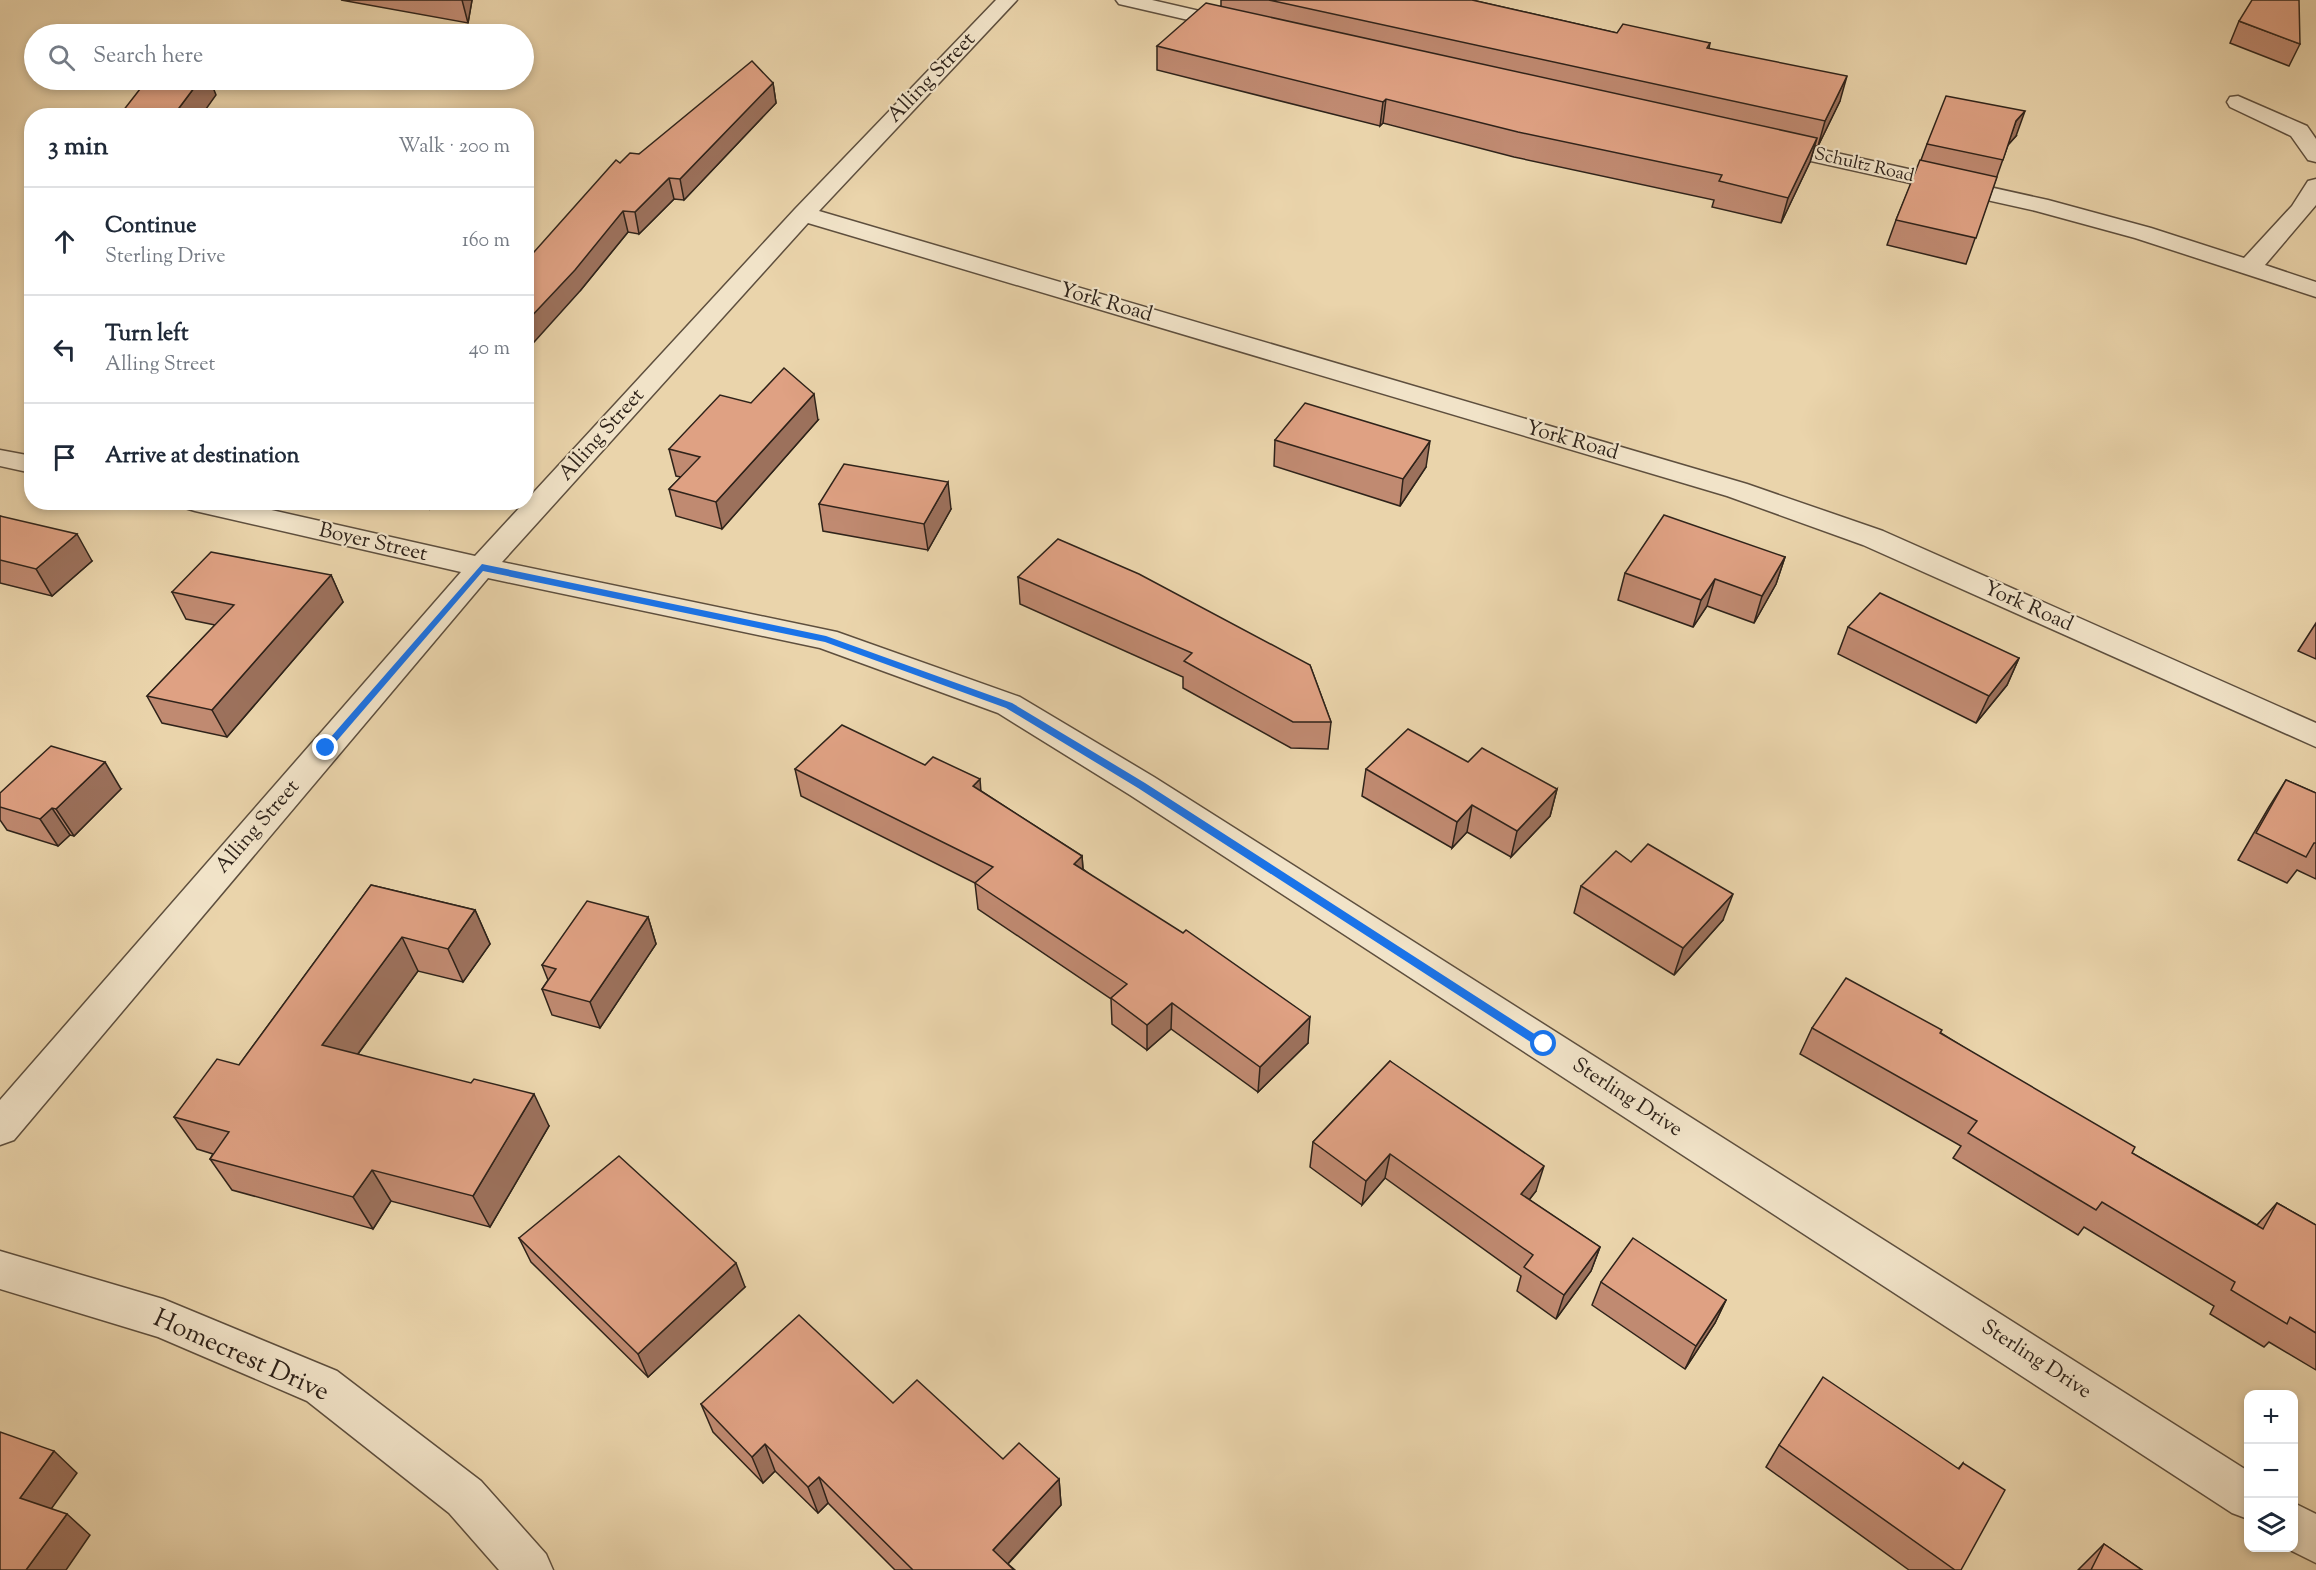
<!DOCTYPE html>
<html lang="en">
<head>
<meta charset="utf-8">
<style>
	:root { --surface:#fff; --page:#f6f6f7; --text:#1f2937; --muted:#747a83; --line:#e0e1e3 }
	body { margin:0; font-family:"Sorts Mill Goudy",serif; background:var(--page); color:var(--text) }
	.controls { position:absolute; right:18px; bottom:18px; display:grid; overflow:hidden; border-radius:12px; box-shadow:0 3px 9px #0003 }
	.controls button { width:54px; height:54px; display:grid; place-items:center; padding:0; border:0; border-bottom:2px solid var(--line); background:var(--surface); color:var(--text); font:30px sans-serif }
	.stop { position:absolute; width:18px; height:18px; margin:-14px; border:4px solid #1a73e8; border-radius:50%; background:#fff }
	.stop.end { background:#1a73e8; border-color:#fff; box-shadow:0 2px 6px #0008 }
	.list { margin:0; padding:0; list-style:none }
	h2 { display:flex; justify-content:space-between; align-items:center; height:78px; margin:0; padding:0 24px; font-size:26px }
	h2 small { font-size:20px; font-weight:400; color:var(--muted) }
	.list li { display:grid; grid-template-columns:39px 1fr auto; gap:18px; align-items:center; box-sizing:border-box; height:108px; padding:0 24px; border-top:2px solid var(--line) }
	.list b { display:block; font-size:22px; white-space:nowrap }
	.list p { margin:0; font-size:20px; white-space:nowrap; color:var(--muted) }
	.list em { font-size:20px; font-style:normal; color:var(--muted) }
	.icon { flex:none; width:33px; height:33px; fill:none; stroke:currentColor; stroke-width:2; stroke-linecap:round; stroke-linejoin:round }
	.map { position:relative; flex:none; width:2316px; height:1570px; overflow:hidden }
	.search { position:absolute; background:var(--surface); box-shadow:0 3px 9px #0003; left:24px; top:24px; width:510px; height:66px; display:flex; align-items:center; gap:15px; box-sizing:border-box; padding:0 21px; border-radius:33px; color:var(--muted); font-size:22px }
	.panel { position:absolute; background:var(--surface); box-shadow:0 3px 9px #0003; left:24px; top:108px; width:510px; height:402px; border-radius:24px }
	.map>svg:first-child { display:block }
</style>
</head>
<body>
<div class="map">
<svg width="2316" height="1570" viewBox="0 0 2316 1570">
	<rect width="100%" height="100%" fill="#ead4ab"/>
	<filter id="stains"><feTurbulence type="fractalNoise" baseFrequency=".00333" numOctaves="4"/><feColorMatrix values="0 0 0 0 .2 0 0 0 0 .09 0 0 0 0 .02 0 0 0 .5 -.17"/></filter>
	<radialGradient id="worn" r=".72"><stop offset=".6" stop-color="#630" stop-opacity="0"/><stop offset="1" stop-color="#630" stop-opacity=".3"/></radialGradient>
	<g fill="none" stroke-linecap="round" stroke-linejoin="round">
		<g stroke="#5e4f3e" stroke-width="3">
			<g id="minor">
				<path d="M996 0H1017L819 211 1747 484 1883 531 2316 723V747L1863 545 1727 496 808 223 502 562 837 632 1020 697 1154 777 2248 1471V1519L2232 1513 1130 795 998 713 820 648 488 578 14 1140 0 1145V1100L461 572 195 511 185 508 181 502H236L475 556 795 209Z"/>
				<path d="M1116 0H1152L1243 21 1246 25 1243 29 1236 31 1119 4Z"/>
				<path d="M2238 96 2307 126 2316 139V162L2308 160 2291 136 2230 107 2227 102 2230 97Z"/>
				<path d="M1769 138 2048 200 2151 228 2244 258 2292 206 2308 181 2316 179V205L2265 265 2316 282V297L2135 238 2036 211 1761 150 1758 145 1761 140Z"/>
				<path d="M0 450 32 456V473L0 466Z"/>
				<path d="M0 1251 163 1299 337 1371 481 1481 546 1554 553 1570H499L449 1513 307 1401 158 1337 0 1289Z"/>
				<path d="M2294 1503 2316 1514V1563L2286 1548H2294Z"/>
			</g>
		</g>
		<use href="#minor" fill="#f1e3c8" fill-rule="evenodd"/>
	</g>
	<g fill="#c08a71" stroke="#2f231a" stroke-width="1.5">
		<path d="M341 0H472L468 23Z"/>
		<path d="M1221 0H1472L1617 33 1710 43 1709 49 1840 101 1818 146H1815L1810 162 1781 223 1712 207 1714 200 1514 157 1383 123 1380 126 1157 70V46L1221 6Z"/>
		<path d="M2239 21 2300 44 2289 66 2230 43Z"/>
		<path d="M773 83 776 103 684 200 674 199 639 234 628 232 580 291 620 163 639 154Z"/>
		<path d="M2016 136 2008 145 1966 264 1887 245 1896 220 1921 160 1927 144Z"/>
		<path d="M818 420 722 529 676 516 669 489 681 477 676 476 669 449Z"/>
		<path d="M1275 440 1426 467 1400 506 1274 466Z"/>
		<path d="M399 502H437L430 509Z"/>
		<path d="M819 504 951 509 928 550 823 531Z"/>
		<path d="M0 516 92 561 52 596 0 583Z"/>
		<path d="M1785 557 1776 584 1754 623 1707 606 1693 627 1618 600 1625 573Z"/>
		<path d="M331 575 343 602 227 737 162 723 147 696 215 625 186 619 172 592Z"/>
		<path d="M1018 577 1310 665 1331 722 1328 749 1291 748 1183 688V677L1020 604Z"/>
		<path d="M2316 623V659L2298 651Z"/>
		<path d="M1848 627 2019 658 2007 685 1976 723 1838 654Z"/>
		<path d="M1468 762 1557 789 1550 816 1511 857 1467 832 1452 848 1362 796 1366 769Z"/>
		<path d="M925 765 981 791 1082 856 1083 869 1308 1043 1258 1092 1171 1029 1147 1050 1112 1024 1111 999 978 909 975 883 801 796 795 769Z"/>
		<path d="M2286 780 2316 793V879L2297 870 2287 883 2238 860 2269 807Z"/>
		<path d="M121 789 74 836 70 835 58 846 7 830 0 820V793Z"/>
		<path d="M371 885 475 910 490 944 463 982 418 971 358 1054 549 1126 490 1227 391 1201 373 1229 232 1190 210 1159 213 1154 197 1149 174 1117 239 1065Z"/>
		<path d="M1581 886 1723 920 1674 975 1574 913Z"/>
		<path d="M648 917 656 944 600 1028 552 1015 542 989 548 980 542 965Z"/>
		<path d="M1812 1028 1941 1033 2132 1153 2257 1225 2277 1203 2316 1225V1370L2269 1342 2264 1347 2210 1314 2214 1306 2084 1227 2078 1235 1953 1158 1961 1146 1800 1054Z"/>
		<path d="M1390 1061 1536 1191 1529 1200 1600 1247 1591 1271 1556 1319 1517 1291 1521 1276 1385 1178 1362 1205 1310 1167 1313 1142Z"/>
		<path d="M519 1238 745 1287 648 1377 531 1262Z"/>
		<path d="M1601 1282 1726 1300 1715 1323 1685 1369 1592 1305Z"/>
		<path d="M893 1403 1003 1459 1059 1479 1061 1505 1008 1564 1015 1570H895L828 1503 818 1513 775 1471 763 1483 713 1432 701 1404Z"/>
		<path d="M1779 1445 1958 1469 1963 1463 1961 1570H1909L1766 1467Z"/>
		<path d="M2104 1544 2142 1570H2078Z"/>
	</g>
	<g fill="#9c715c" stroke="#2f231a" stroke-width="1.5">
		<path d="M462 0H472L468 23Z"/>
		<path d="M1847 76 1840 101 1818 146 1825 121Z"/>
		<path d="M200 80H210L216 95 201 116H173Z"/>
		<path d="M773 83 776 103 684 200 680 179Z"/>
		<path d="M1386 99 1383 123 1380 126 1383 102Z"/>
		<path d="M2025 111 2016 136 2007 146 2016 121Z"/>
		<path d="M1817 138 1810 162 1781 223 1788 198Z"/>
		<path d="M669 178 674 199 639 234 635 212Z"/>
		<path d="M623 211 628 232 580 291 526 351V322Z"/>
		<path d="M814 394 818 420 722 529 716 502Z"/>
		<path d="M1430 441 1426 467 1400 506 1403 479Z"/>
		<path d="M948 482 951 509 928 550 924 524Z"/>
		<path d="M428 502H437L430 509Z"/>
		<path d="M77 534 92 561 52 596 36 569Z"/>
		<path d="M1785 557 1776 584 1754 623 1762 596Z"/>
		<path d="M331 575 343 602 227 737 212 710Z"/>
		<path d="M1715 579 1707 606 1693 627 1701 600Z"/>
		<path d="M2019 658 2007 685 1976 723 1989 696Z"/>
		<path d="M105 762 121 789 74 836 56 809Z"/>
		<path d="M980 779 982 806 973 786Z"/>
		<path d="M1557 789 1550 816 1511 857 1517 831Z"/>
		<path d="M1472 805 1467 832 1452 848 1457 822Z"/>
		<path d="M52 808 70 835 58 846 40 819Z"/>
		<path d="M1082 856 1084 883 1074 864Z"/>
		<path d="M1733 894 1723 920 1674 975 1683 948Z"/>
		<path d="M475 910 490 944 463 982 448 949Z"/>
		<path d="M648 917 656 944 600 1028 590 1002Z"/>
		<path d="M402 937 418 971 341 1077 322 1045Z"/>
		<path d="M1172 1003 1171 1029 1147 1050V1025Z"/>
		<path d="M1310 1017 1308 1043 1258 1092 1260 1067Z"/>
		<path d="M534 1094 549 1126 490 1227 473 1196Z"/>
		<path d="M1390 1154 1385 1178 1362 1205 1366 1181Z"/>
		<path d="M1544 1166 1536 1191 1514 1219 1521 1194Z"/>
		<path d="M372 1170 391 1201 373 1229 353 1197Z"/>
		<path d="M1600 1247 1591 1271 1556 1319 1564 1295Z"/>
		<path d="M736 1263 745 1287 648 1377 638 1354Z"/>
		<path d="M1726 1300 1715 1323 1685 1369 1696 1346Z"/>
		<path d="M765 1444 775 1471 763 1483 752 1457Z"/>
		<path d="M54 1451 77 1473 44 1519 20 1498Z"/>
		<path d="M819 1477 828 1503 818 1513 808 1487Z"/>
		<path d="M1059 1479 1061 1505 1002 1570 993 1550Z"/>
		<path d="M67 1514 90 1535 66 1570H26Z"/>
	</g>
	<g fill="#dfa183" stroke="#2f231a" stroke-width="1.5">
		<path d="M1269 0H1472L1617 33 1623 24 1710 43 1707 48 1847 76 1825 121Z"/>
		<path d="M2252 0H2299L2300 44 2239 21Z"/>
		<path d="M1206 3 1817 138 1788 198 1719 181 1722 175 1518 132 1386 99 1383 102 1157 46Z"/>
		<path d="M752 61 773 83 680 179 669 178 635 212 623 211 575 270 526 322V261L616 160 620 163 630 153 639 154Z"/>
		<path d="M147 80H200L173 116H119Z"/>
		<path d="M1946 96 2025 111 2016 121 2003 160 1927 144Z"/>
		<path d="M1920 160 1997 177 1976 238 1896 220Z"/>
		<path d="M784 368 814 394 716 502 669 489 700 457 669 449 720 395 751 403Z"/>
		<path d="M1305 403 1430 441 1403 479 1275 440Z"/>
		<path d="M844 464 948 482 924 524 819 504Z"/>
		<path d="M1664 515 1785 557 1762 596 1715 579 1701 600 1625 573Z"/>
		<path d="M0 516 77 534 36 569 0 560Z"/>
		<path d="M1058 539 1139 574 1310 665 1331 722H1293L1184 661 1192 653 1018 577Z"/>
		<path d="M211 552 331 575 212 710 147 696 234 605 172 592Z"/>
		<path d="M1880 593 2019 658 1989 696 1848 627Z"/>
		<path d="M842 725 925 765 933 757 980 779 973 786 1082 856 1074 864 1183 933 1186 930 1310 1017 1260 1067 1172 1003 1147 1025 1111 998 1127 984 975 883 993 867 795 769Z"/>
		<path d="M1408 729 1468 762 1482 748 1557 789 1517 831 1472 805 1457 822 1366 769Z"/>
		<path d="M51 746 105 762 56 809 52 808 40 819 0 807V793Z"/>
		<path d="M2286 780 2316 793V843H2314L2306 857 2256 833Z"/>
		<path d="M1648 844 1733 894 1683 948 1581 886 1616 851 1631 862Z"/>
		<path d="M371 885 475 910 448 949 402 937 322 1045 471 1083 474 1079 534 1094 473 1196 372 1170 353 1197 210 1159 229 1132 174 1117 217 1059 239 1065Z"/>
		<path d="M587 901 648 917 590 1002 542 989 556 969 542 965Z"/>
		<path d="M1846 978 1942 1030 1940 1033 2135 1147 2132 1153 2263 1229 2277 1203 2316 1225V1333L2290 1317 2287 1324 2231 1290 2235 1282 2102 1202 2096 1210 1968 1133 1977 1121 1812 1028Z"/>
		<path d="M1390 1061 1544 1166 1521 1194 1600 1247 1564 1295 1524 1267 1533 1255 1390 1154 1366 1181 1313 1142Z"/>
		<path d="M619 1156 736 1263 638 1354 519 1238Z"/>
		<path d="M1633 1238 1726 1300 1696 1346 1601 1282Z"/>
		<path d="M799 1315 893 1403 917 1380 1003 1459 1019 1443 1059 1479 993 1550 1014 1570H913L819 1477 808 1487 765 1444 752 1457 701 1404Z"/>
		<path d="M1823 1377 1959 1469 1963 1463 2005 1490 1961 1570H1955L1779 1445Z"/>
		<path d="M0 1432 54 1451 20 1498 67 1514 26 1570H0Z"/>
		<path d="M2104 1544 2142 1570H2091Z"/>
	</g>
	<path fill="#1a73e8" d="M482 564 826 636 1012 703 1145 783 1550 1044 1548 1048H1540L1138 788 1006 708 825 642 483 571 329 750H323V746Z"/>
	<g text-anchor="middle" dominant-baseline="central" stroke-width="4.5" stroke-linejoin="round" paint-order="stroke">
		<g font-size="18" fill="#2f231a" stroke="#f1e3c8">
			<text transform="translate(1864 166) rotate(13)">Schultz Road</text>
		</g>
		<g font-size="21" fill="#2f231a" stroke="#f1e3c8">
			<text transform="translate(932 78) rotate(-46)">Alling Street</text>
			<text transform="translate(1106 303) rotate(16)">York Road</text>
			<text transform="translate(602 435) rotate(-48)">Alling Street</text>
			<text transform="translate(1572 441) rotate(16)">York Road</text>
			<text transform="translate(373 543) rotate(13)">Boyer Street</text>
			<text transform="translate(2028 607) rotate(24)">York Road</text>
			<text transform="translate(258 827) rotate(-49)">Alling Street</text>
			<text transform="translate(1627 1098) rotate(33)">Sterling Drive</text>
			<text transform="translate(2036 1360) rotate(33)">Sterling Drive</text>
		</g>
		<g font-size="26" fill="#2f231a" stroke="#f1e3c8">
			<text transform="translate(241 1356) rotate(24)">Homecrest Drive</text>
		</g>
	</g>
	<rect width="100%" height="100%" filter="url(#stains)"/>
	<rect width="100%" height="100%" fill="url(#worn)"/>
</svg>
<div class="controls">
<button>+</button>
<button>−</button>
<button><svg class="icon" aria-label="layers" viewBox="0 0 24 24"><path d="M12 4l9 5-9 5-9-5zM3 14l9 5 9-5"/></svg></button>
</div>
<div class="stop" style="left:1544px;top:1044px"></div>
<div class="stop end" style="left:326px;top:748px"></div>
<div class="search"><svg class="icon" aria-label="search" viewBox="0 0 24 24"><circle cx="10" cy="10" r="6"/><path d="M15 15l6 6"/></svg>Search here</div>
<section class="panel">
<h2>3 min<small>Walk · 200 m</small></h2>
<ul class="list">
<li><svg class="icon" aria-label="ahead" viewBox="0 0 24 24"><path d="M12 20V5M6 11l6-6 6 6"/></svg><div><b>Continue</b><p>Sterling Drive</p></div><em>160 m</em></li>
<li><svg class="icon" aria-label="left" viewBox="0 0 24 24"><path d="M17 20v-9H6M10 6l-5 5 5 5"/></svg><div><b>Turn left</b><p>Alling Street</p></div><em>40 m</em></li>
<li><svg class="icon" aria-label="arrive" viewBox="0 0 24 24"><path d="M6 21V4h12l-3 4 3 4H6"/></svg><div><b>Arrive at destination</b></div></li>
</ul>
</section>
</div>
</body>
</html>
